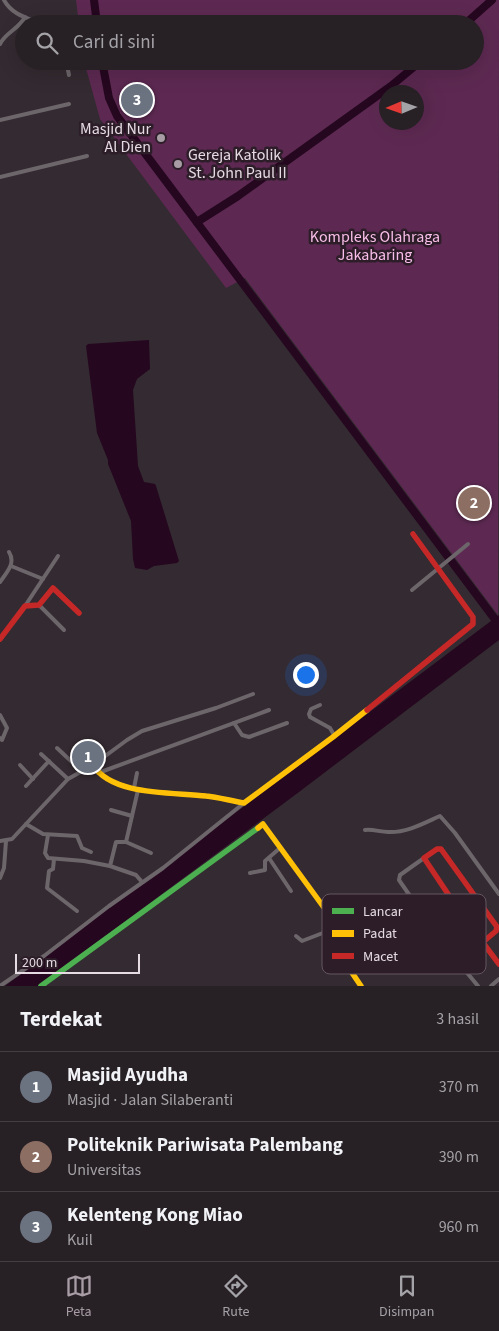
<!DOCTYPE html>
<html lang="id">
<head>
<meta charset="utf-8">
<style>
	:root { --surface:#272025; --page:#2f282d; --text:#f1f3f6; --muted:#a4a3a7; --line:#433e42; --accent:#a89da5 }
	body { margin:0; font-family:"Source Sans 3",sans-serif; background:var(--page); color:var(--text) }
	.compass { position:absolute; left:379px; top:85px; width:45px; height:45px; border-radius:50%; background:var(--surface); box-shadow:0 5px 20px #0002; rotate:268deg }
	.scale { position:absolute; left:15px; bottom:12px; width:125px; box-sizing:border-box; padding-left:5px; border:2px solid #e6dbe3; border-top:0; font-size:14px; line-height:18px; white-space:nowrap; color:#e6dbe3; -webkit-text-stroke:4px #2c1d28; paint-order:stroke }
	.you { position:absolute; left:305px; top:674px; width:18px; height:18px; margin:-12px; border:4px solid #fff; border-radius:50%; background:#1a73e8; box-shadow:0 0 0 8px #1a73e833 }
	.badge { display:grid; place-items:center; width:32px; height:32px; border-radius:50%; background:var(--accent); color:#fff; font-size:16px; font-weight:700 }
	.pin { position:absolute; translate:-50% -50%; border:2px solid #fff; box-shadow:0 1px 5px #0006 }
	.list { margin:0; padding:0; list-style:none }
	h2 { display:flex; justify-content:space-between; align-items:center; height:65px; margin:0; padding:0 20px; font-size:21px }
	h2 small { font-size:16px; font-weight:400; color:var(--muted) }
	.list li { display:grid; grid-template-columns:32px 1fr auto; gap:15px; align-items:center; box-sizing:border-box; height:70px; padding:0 20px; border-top:1px solid var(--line) }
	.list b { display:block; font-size:19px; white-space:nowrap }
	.list p { margin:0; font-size:16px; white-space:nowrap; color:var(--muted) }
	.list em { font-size:16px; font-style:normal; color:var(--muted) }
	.icon { flex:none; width:28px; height:28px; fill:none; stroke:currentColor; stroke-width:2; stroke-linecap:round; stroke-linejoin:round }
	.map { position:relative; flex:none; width:499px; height:986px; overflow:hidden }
	.search { position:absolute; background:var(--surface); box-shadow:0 5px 20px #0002; left:15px; right:15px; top:15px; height:55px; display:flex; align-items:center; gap:12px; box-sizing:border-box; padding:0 18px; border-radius:28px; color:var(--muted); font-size:19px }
	.sheet { height:275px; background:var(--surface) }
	nav { display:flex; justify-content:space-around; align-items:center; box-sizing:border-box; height:70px; border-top:1px solid var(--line); background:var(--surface); font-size:14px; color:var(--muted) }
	nav a { display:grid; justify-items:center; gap:2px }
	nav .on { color:var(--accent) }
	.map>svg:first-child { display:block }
</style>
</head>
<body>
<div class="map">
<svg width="499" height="986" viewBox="0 0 499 986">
	<rect width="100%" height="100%" fill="#342a31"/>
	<path fill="#5d2952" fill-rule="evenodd" d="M76 0H499L498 615 245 278 226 288 100 119 84 61H475V24H79ZM386 92H416V122H386Z"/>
	<g fill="#25071f">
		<path d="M149 340 150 369 137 379 133 390 138 466 144 482 155 484 156 486 179 561 177 563 154 566 147 570 135 568 133 559 131 521 108 464V460L97 433 86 346 88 344Z"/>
		<path d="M499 615V640L299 792 38 986H5Z"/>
	</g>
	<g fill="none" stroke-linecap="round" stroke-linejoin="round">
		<g stroke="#25071f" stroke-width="8">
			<path d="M94 0 97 24"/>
			<path d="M465 24 492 0"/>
			<path d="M102 61 109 98 117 116 494 618"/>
			<path d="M197 222 238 196 391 86 421 61"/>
		</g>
		<g stroke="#6c656a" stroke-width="4">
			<path d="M4 0C12 15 28 18 42 24"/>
			<path d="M0 44C6 32 19 29 25 17"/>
			<path d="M66 61 69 75"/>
			<path d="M0 120 69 104"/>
			<path d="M0 177 87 156"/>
			<path d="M11 566 43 579"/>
			<path d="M0 582C7 572 16 563 9 552"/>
			<path d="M412 590 468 544"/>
			<path d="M39 605 64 630"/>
			<path d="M25 606 58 556"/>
			<path d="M320 705 311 709 309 714 310 717 330 728 334 735"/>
			<path d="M0 715 7 728 2 740 0 738"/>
			<path d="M234 723 242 735 249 737 287 723"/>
			<path d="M83 742 91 751 97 762"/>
			<path d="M57 748 73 763 80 772"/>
			<path d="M41 754 68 779"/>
			<path d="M20 765 33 779"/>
			<path d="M98 773 269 710"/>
			<path d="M26 786 49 761"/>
			<path d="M134 788 137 773"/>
			<path d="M138 790 126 842H116L110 866 136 875 142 882"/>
			<path d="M111 810 132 816"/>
			<path d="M26 824 43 834 77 836 82 848 91 852"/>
			<path d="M365 830C373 829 380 832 388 832 407 833 424 823 440 816L455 833 499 894"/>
			<path d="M48 835 45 853 48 858 84 861 110 866"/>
			<path d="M0 841 12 839 68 779 93 765 127 740 142 731 216 708 253 694"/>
			<path d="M126 842 151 853"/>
			<path d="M269 858 291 891"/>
			<path d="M424 858 400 875 399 880 444 945 478 986"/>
			<path d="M54 859 53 869 49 871 47 888 77 911"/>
			<path d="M250 873 265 870V861L280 848"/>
			<path d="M0 878 4 868 6 841"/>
			<path d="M296 936 302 941 328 931"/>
			<path d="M0 986 44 956 109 906 163 868 244 803"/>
			<path d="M491 986 499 979"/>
		</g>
		<path stroke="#4caf50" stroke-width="5.5" d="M41 986 258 828"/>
		<g stroke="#ffc107" stroke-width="5.5">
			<path d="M93 765C112 796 173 792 206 796 218 797 231 801 244 803L333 737 367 710"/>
			<path d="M258 828 263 824 325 909 328 931 336 949 361 986"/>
		</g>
		<g stroke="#c62828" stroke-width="5.5">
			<path d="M0 639 25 606 39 605 53 588 79 613"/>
			<path d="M367 710 473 624V617L413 534"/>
			<path d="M483 942 496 931 497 927 441 849H437L424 858 460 912 499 964"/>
		</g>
	</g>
	<g fill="#a89da5" stroke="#2c1d28" stroke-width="2">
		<circle cx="161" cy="138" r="5"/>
		<circle cx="178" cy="164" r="5"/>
	</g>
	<g text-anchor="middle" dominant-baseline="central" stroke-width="5" stroke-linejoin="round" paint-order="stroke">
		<g font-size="16" fill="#e6dbe3" stroke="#2c1d28" text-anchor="end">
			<text x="151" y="129">Masjid Nur<tspan x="151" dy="18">Al Dien</tspan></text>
			<text x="188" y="155" text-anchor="start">Gereja Katolik<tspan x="188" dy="18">St. John Paul II</tspan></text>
		</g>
		<g font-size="16" fill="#f8bde8" stroke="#2c1d28">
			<text x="375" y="237">Kompleks Olahraga<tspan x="375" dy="18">Jakabaring</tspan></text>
		</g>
	</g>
	<rect x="322" y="894" width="164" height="80" rx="8" fill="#2c1d28" stroke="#645660" stroke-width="1"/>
	<rect x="332" y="908" width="22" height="6" fill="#4caf50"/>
	<rect x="332" y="930" width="22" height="7" fill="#ffc107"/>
	<rect x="332" y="953" width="22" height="6" fill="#c62828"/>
	<g font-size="14" fill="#e6dbe3">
		<text x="363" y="916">Lancar</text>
		<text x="363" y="938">Padat</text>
		<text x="363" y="961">Macet</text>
	</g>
</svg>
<svg class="compass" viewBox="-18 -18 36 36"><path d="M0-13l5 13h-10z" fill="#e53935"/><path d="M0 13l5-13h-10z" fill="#a4a3a7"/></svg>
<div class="scale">200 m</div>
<div class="you"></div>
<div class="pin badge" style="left:88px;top:757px;background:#6b7280">1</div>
<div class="pin badge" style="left:474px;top:503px;background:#8d6e63">2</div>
<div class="pin badge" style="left:137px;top:100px;background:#6b7280">3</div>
<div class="search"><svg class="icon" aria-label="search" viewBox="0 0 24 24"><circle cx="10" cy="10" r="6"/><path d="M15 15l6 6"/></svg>Cari di sini</div>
</div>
<section class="sheet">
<h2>Terdekat<small>3 hasil</small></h2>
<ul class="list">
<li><span class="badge" style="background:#6b7280">1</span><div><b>Masjid Ayudha</b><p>Masjid · Jalan Silaberanti</p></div><em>370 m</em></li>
<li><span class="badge" style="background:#8d6e63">2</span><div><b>Politeknik Pariwisata Palembang</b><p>Universitas</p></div><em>390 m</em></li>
<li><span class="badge" style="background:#6b7280">3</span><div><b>Kelenteng Kong Miao</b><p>Kuil</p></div><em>960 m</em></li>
</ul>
</section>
<nav>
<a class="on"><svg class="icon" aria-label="map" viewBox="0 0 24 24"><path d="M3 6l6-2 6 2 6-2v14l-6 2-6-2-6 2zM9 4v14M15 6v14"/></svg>Peta</a>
<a><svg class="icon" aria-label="directions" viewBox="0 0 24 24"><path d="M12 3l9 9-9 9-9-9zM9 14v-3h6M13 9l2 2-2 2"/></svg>Rute</a>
<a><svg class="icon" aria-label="saved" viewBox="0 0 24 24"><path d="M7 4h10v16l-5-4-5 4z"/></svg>Disimpan</a>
</nav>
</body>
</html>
